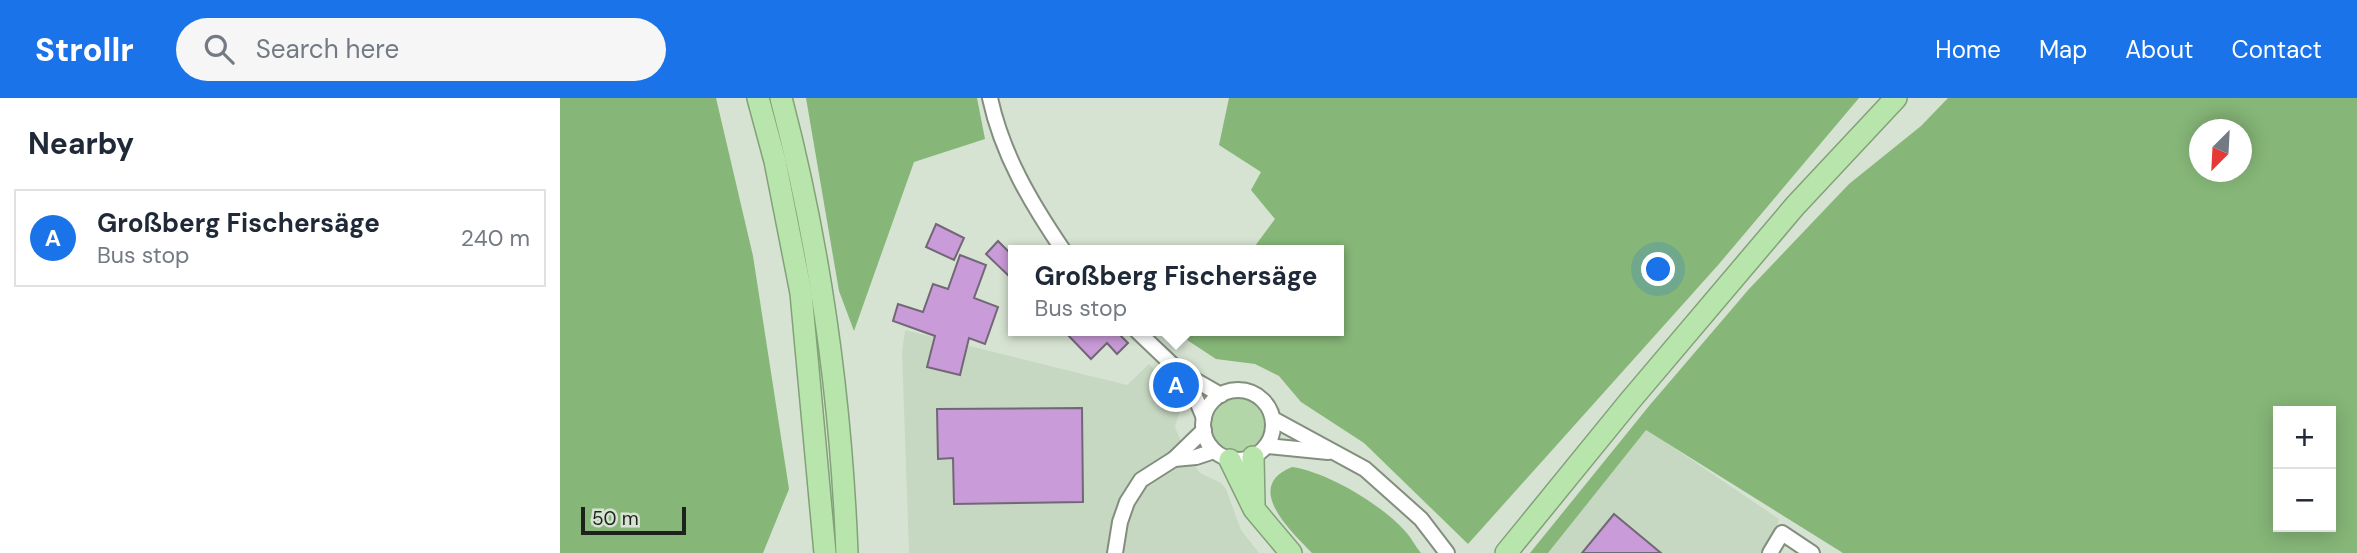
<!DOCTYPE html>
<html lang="en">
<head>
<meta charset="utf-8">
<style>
	:root { --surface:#fff; --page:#f6f6f7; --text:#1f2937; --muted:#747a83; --line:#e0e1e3; --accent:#1a73e8 }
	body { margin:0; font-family:"DM Sans",sans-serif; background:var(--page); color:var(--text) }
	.controls { position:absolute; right:21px; bottom:21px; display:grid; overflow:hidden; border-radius:0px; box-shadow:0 4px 18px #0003 }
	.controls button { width:63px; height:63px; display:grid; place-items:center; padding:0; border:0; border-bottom:2px solid var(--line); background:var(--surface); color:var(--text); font:35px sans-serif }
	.compass { position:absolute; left:1629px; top:21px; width:63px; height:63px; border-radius:50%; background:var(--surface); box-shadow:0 4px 18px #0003; rotate:204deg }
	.scale { position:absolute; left:21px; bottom:18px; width:105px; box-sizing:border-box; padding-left:7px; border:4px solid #1e221c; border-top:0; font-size:19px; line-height:24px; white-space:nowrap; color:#1e221c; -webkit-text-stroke:5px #d6e3d2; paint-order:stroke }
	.you { position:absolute; left:1099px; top:172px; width:24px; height:24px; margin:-18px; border:5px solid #fff; border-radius:50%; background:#1a73e8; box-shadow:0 0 0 10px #1a73e833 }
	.badge { display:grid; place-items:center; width:46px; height:46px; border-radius:50%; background:var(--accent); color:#fff; font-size:23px; font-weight:700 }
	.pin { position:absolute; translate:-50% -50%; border:4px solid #fff; box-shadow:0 2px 7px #0006 }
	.popup { position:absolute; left:448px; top:147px; width:336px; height:91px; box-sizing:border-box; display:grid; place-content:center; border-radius:0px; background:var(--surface); filter:drop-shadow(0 2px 5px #0005); font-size:23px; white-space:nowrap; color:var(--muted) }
	.popup b { font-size:26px; color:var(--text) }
	.popup::after { content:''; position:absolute; left:50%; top:100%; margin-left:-14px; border:14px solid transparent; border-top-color:var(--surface) }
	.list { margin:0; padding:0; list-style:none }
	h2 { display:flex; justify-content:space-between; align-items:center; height:91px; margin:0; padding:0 28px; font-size:30px }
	h2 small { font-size:23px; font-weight:400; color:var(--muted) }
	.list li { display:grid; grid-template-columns:46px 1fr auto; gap:21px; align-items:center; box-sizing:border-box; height:98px; margin:0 14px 14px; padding:0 14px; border:2px solid var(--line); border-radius:0px }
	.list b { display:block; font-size:26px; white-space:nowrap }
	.list p { margin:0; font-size:23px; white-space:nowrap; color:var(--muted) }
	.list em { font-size:23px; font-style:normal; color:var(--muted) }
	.icon { flex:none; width:38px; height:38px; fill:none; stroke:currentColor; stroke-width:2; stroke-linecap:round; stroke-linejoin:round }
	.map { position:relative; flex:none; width:1797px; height:455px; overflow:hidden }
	header { display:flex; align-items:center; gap:42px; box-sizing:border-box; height:98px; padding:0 35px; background:var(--accent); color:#fff }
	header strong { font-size:33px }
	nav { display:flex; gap:38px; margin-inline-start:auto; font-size:24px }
	.search { width:490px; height:63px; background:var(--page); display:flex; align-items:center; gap:18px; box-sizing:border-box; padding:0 24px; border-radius:38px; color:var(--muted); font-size:26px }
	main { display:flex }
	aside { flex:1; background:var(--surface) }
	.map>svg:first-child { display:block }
</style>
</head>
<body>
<header>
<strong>Strollr</strong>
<div class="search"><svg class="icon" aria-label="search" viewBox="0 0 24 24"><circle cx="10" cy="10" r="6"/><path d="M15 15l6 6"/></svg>Search here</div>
<nav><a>Home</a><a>Map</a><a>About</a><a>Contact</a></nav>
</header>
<main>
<aside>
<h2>Nearby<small></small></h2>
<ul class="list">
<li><span class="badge">A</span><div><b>Großberg Fischersäge</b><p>Bus stop</p></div><em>240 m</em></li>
</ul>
</aside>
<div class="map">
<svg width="1797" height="455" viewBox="0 0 1797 455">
	<rect width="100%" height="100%" fill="#d6e3d2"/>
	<g fill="#c7d8c2">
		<path d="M345 232 567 287 589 266 623 302 615 329 626 355 640 375 661 385 666 391 681 432 699 455H349L342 254Z"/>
		<path d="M1086 331 1219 421 1215 436 1204 455H988Z"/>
	</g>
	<circle fill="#b2d6a8" cx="678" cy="328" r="27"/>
	<g fill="#86b678" fill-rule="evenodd">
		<path d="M0 0H156L193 158 229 391 203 455H0Z"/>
		<path d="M246 0H417L425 41 354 64 294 233 279 193Z"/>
		<path d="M669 0H1299L1159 166 908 446 804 345 741 304 719 278 695 266 656 261 627 242 634 233H779V152H692L715 121 691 92 701 74 659 47Z"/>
		<path d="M1388 0H1797V455H1283L1086 332 988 455H970L1089 308 1189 191 1289 86 1361 28ZM1640 32H1682V74H1640ZM1718 313H1771V429H1718Z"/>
		<path d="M732 369C767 374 821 406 845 433 851 439 855 448 861 455H752C732 434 682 389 732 369Z"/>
	</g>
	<g fill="#c99bd8" stroke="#726776" stroke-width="2">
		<path d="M376 126 404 140 394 162 366 149Z"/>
		<path d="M438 143 453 158V182L426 156Z"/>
		<path d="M400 157 426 167 414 200 438 209 425 246 409 240 400 277 367 269 375 238 333 223 338 206 363 214 373 186 388 191Z"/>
		<path d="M504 233H560L558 235 568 245 557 256 547 245 531 261Z"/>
		<path d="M522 310 523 404 394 406 393 360 378 361 377 311Z"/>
		<path d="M1054 416 1101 455H1022Z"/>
	</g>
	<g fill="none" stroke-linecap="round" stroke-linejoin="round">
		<g stroke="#838e7f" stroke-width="18">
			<g id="minor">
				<path d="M430 0C442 56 471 105 503 152"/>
				<path d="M577 233 619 273 661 297"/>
				<path d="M620 274 634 296 644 320"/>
				<circle cx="678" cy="327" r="35"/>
				<path d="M713 321 805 371 861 421 887 455"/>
				<path d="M707 348 768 354"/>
				<path d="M614 361 636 359 654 353"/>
				<path d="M555 455 560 424 567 404 581 382 614 361 644 332"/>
				<path d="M1210 455 1222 435 1252 455"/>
			</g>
		</g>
		<g stroke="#82a179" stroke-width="24">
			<g id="highway">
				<path d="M198 0 215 63 241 195 265 455"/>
				<path d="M221 0C260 148 281 302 287 455"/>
				<path d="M693 359 694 406"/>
				<path d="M670 362 694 411 731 455"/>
				<path d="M946 455 1069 304 1235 108 1336 0"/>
			</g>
		</g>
		<use href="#minor" stroke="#fff" stroke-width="14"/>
		<use href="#highway" stroke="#b8e5ab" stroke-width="21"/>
	</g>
</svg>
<div class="controls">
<button>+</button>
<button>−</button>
</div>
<svg class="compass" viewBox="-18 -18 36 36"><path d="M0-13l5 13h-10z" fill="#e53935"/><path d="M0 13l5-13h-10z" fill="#747a83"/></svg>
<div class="scale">50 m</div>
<div class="you"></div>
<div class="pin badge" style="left:616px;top:287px">A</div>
<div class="popup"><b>Großberg Fischersäge</b>Bus stop</div>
</div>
</main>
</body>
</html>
